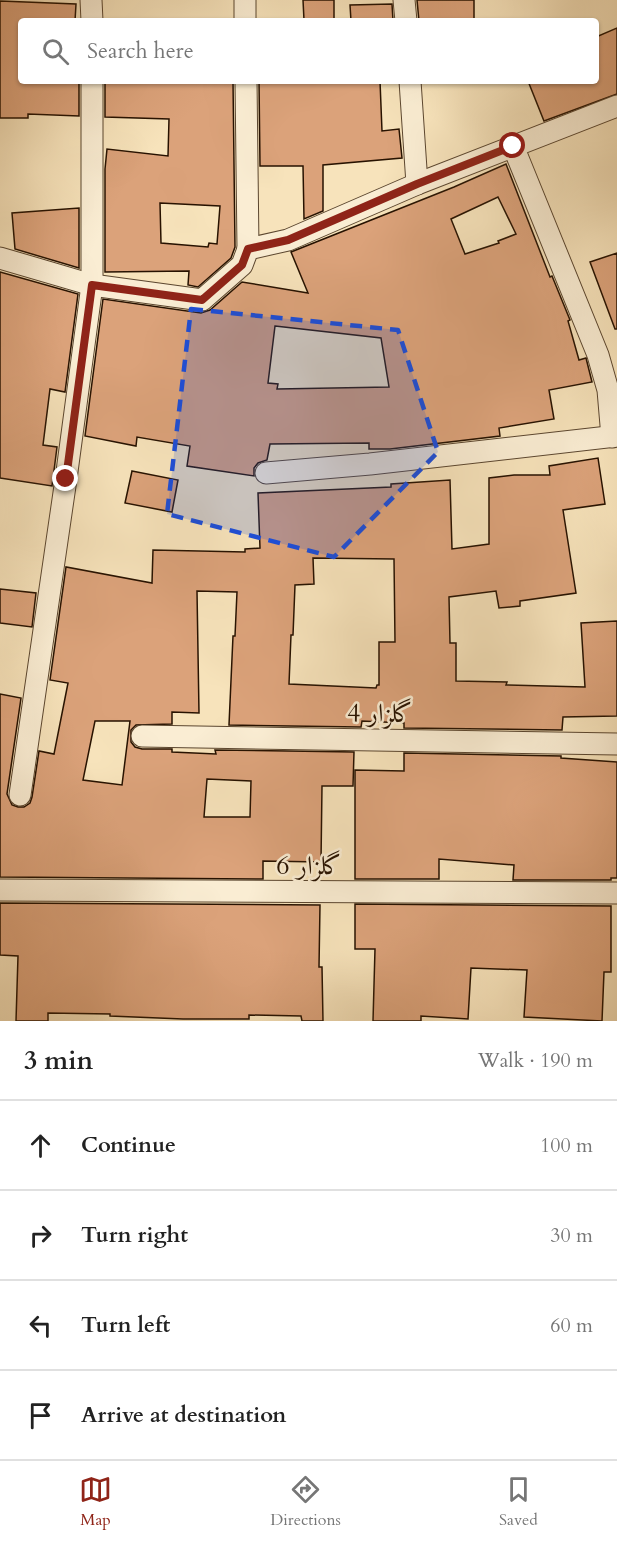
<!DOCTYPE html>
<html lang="en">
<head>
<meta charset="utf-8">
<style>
	:root { --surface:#fff; --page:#f2f2f2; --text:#222; --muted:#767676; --line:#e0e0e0; --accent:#8f2418 }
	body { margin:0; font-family:Cardo,Amiri,serif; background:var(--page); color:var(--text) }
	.stop { position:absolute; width:18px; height:18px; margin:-14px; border:4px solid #8f2418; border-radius:50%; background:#fff }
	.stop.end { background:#8f2418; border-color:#fff; box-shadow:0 2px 6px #0008 }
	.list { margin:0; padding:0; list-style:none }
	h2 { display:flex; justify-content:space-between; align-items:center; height:78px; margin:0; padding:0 24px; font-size:26px }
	h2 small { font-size:20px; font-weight:400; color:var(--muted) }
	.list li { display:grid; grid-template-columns:39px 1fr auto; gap:18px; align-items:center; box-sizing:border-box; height:90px; padding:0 24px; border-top:2px solid var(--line) }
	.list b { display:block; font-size:22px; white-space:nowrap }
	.list em { font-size:20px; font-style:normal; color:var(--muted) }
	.icon { flex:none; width:33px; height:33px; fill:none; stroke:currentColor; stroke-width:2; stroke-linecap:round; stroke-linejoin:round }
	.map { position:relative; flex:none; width:617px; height:1021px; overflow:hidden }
	.search { position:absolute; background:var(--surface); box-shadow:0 2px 4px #0004; left:18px; right:18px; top:18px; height:66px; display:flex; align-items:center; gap:15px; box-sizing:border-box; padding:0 21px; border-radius:6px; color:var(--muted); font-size:22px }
	.sheet { height:438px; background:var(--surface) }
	nav { display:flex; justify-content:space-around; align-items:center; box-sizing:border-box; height:84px; border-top:2px solid var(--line); background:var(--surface); font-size:16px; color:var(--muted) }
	nav a { display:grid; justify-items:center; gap:3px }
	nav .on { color:var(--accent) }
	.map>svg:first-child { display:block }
</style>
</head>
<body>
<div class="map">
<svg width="617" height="1021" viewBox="0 0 617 1021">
	<rect width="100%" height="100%" fill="#f7e3bb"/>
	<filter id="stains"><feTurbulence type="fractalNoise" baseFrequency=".00333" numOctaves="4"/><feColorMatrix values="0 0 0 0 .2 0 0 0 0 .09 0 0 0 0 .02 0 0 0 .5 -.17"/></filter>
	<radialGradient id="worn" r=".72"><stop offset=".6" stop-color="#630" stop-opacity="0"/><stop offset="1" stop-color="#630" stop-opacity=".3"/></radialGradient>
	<g fill="#dba27a" stroke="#271200" stroke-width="1.5" fill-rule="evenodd">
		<path d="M303 0H334V19L304 20Z"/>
		<path d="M417 0H474V21H419Z"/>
		<path d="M0 1 76 4 75 21H21V81H79V116L28 114V118H0Z"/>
		<path d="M392 4 393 21H351L350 5Z"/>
		<path d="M617 28V94L544 121 528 81H596V37Z"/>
		<path d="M105 81H233L235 247 231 258 198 287 188 285 189 271 105 272V169L107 149 168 156 169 119 105 117ZM160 203 220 206 217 244 209 243 208 247 161 243Z"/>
		<path d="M259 81H380L382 131 399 129 402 158 323 165V211L304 219 303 166H260Z"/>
		<path d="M506 164 550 277 552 276 570 320 568 321 579 360 586 358 592 382 549 390 554 419 499 428 500 436 390 449H369V443L270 444 267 460 258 463 254 468V476L187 466 190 446 137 437 136 446 85 436 103 299 201 313 210 310 242 282 308 293 291 252 454 187ZM498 197 516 234 498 241 499 243 465 254 451 219ZM275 326 381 338 389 387 277 389 278 384 268 383Z"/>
		<path d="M79 208V268L15 249 12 213Z"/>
		<path d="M617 253V329H615L590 262Z"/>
		<path d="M0 272 78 294 65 392 50 389 43 445 57 447 52 486 0 478Z"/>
		<path d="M598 458 605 504 563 510 576 593 520 601V606L499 608 496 591 449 597 450 643H456V681L507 682 506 685 585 687 581 623 617 621V716L563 717 562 730 404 728V723L362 721 361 727 229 725 233 636H235L237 592 197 591 199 713 172 712V724L136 725 131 730V742L135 747 142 749H172V752L216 754 215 750 354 752 353 786H322L321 862 263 861V879L0 877V694L21 698 7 794 12 805 18 807H24L30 803 32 797 39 751 54 754 68 683 50 680 66 567 152 583 153 550 245 552V549L260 548 258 493 391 487V484L450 480 452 549 489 544V478L514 475H550L549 466ZM313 558 394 559 395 642H379V685H377L376 688 289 684 291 635H293L295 585 314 584ZM95 721H130L122 785 83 780ZM207 779 251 781 250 817H204Z"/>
		<path d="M132 471 178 480 172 512 125 503Z"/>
		<path d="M0 589 36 593 32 627 0 623Z"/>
		<path d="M404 753 561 756V758L617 762V878H611V880H513L514 865 439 859V879H355V770L404 771Z"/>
		<path d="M0 903 320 905 319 967H322L323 1021H302L301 1016 249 1015V1019H183L110 1016V1014L48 1013V1021H16L18 956 0 955Z"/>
		<path d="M355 904 611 906V972H604L602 1021 524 1017 527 970 471 968 468 1019 421 1016V1021H373L375 949H355Z"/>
	</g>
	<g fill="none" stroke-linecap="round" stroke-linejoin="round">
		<g stroke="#5b462f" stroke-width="23">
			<g id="street">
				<path d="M91 0 92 21"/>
				<path d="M245 0V21"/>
				<path d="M404 0 406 21"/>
				<path d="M246 81 248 249"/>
				<path d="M410 81 417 184"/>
				<path d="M513 146 598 355 608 390 612 437"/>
				<path d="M0 258 92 285 202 300 242 265 248 249 288 240 417 184 617 106"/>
				<path d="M266 473 370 464 617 436"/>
				<path d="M142 736 617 744"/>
				<path d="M20 795 66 479 92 285V81"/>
				<path d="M0 890 617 893"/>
			</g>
		</g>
		<use href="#street" stroke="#faedd3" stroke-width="21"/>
	</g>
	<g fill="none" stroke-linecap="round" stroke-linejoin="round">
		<path stroke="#8f2418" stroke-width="8" d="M66 479 92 285 202 300 242 265 248 249 288 240 417 184 513 146"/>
	</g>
	<path fill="#1d4ed8" fill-opacity="0.2" stroke="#1d4ed8" stroke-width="4.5" stroke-dasharray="12 8" stroke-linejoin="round" d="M191 309 398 330 438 452 334 557 167 514Z"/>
	<g text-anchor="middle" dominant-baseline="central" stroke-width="5" stroke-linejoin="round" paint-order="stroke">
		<g font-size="26" fill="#271200" stroke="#faedd3">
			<text transform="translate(380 713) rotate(1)">گلزار 4</text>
			<text x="309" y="865">گلزار 6</text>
		</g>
	</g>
	<rect width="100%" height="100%" filter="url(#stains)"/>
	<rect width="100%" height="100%" fill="url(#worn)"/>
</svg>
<div class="stop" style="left:513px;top:146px"></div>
<div class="stop end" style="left:66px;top:479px"></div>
<div class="search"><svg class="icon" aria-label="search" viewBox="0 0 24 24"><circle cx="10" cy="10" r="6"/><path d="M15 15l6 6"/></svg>Search here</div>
</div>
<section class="sheet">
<h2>3 min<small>Walk · 190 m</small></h2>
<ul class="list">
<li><svg class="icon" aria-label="ahead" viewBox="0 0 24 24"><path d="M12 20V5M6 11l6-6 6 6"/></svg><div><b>Continue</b></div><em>100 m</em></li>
<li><svg class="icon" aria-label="right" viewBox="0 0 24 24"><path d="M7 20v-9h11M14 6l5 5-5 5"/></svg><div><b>Turn right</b></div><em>30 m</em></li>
<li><svg class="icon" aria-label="left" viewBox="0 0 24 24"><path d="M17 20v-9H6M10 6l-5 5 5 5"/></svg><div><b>Turn left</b></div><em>60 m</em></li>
<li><svg class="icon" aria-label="arrive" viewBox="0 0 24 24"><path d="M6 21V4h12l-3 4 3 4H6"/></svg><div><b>Arrive at destination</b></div></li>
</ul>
</section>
<nav>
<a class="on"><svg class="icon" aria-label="map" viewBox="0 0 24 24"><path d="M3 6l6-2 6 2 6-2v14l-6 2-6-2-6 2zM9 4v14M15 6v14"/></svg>Map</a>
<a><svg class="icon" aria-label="directions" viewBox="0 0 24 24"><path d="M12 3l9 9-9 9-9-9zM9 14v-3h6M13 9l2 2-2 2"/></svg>Directions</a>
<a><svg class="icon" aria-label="saved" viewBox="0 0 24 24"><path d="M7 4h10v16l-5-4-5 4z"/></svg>Saved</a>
</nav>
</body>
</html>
